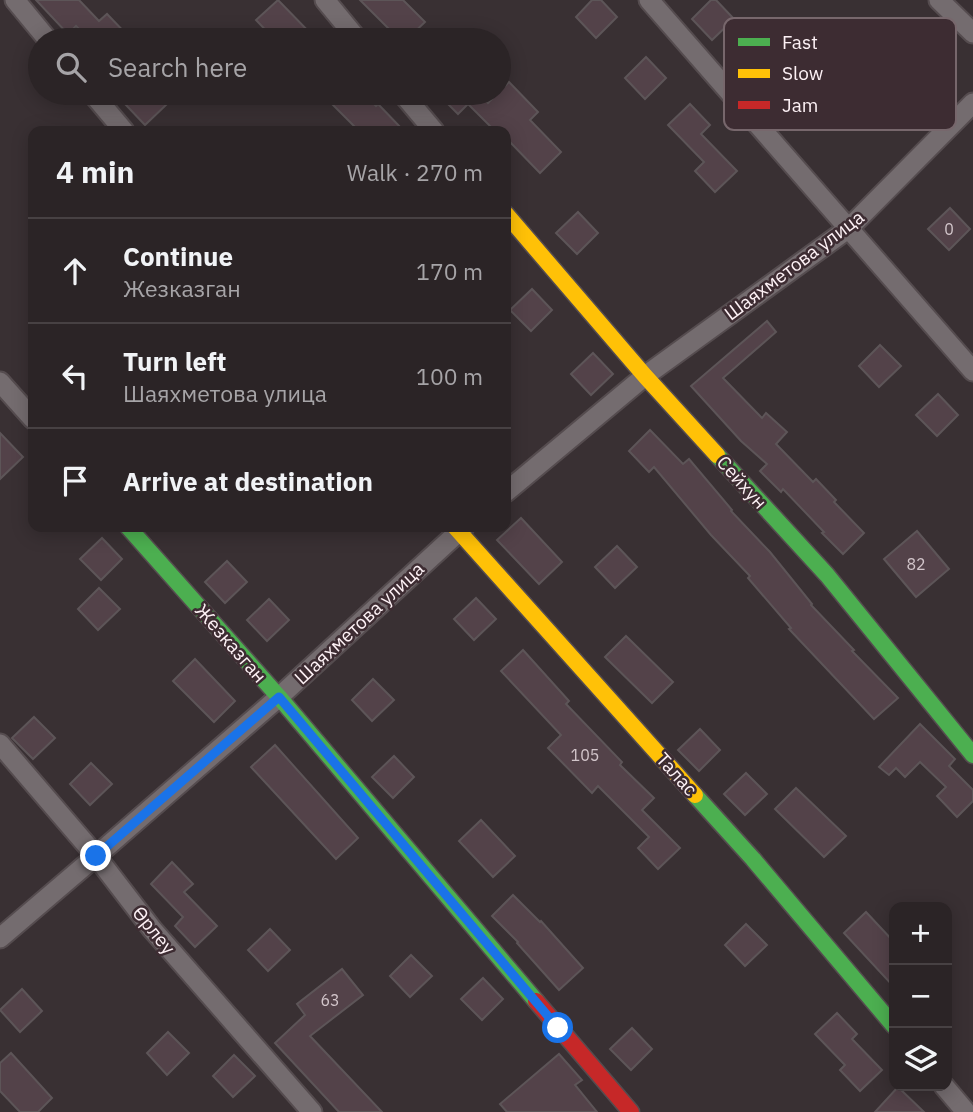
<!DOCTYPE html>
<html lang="en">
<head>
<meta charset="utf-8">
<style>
	:root { --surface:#2b2426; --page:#373032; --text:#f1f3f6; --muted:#a6a4a7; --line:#474143 }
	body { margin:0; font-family:"IBM Plex Sans",sans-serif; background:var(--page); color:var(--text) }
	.controls { position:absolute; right:21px; bottom:21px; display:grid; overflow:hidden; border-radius:14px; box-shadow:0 4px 18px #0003 }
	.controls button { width:63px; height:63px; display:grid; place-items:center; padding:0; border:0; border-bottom:2px solid var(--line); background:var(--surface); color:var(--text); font:35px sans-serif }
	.stop { position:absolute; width:21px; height:21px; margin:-16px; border:5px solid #1a73e8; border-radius:50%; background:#fff }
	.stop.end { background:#1a73e8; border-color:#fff; box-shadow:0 2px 7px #0008 }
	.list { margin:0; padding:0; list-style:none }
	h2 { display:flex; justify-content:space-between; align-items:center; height:91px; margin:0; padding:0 28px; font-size:30px }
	h2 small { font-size:23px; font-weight:400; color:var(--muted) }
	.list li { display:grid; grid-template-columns:46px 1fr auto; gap:21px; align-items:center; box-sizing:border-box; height:105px; padding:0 28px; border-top:2px solid var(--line) }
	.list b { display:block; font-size:26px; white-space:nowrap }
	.list p { margin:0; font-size:23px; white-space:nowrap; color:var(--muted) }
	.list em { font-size:23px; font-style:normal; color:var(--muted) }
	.icon { flex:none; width:38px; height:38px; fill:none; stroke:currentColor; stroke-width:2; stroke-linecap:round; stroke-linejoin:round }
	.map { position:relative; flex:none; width:973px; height:1112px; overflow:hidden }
	.search { position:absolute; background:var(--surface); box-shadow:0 4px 18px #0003; left:28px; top:28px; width:483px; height:77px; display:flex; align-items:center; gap:18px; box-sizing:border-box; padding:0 24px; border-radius:38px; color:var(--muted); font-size:26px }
	.panel { position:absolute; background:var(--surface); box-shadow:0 4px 18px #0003; left:28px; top:126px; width:483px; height:406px; border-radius:14px }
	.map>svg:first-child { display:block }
</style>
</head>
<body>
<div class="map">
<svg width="973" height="1112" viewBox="0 0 973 1112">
	<rect width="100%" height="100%" fill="#393033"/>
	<g fill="#534249" stroke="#5d5558" stroke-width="2">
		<path d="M36 0H79L99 21 107 14 132 40H90L76 26 68 34Z"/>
		<path d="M278 0 317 40H275L256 20Z"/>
		<path d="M360 0H403L425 22 406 40H400Z"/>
		<path d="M592 0H601L617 17 596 38 576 17Z"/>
		<path d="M711 0H716L734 19 712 40 692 19Z"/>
		<path d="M646 57 666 78 645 99 625 78Z"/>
		<path d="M509 82 538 112 530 120 561 152 540 173 506 138V131H495L468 104 458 114 437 93H479L488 103Z"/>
		<path d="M136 93H156L167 104 145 125 125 104Z"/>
		<path d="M321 93H363L376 106 378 104 404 131H359Z"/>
		<path d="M690 104 710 125 701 134 737 171 715 192 695 171 704 162 668 125Z"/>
		<path d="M950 208 970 229 949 250 928 229Z"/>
		<path d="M578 212 598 233 577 254 556 233Z"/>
		<path d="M532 289 552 310 531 331 510 310Z"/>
		<path d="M767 321 776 332 723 378 762 418 766 413 787 432 776 444 813 482 816 479 836 500 834 502 864 533 843 554 822 533 824 532 783 489 781 492 760 471 767 464 741 441 691 386Z"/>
		<path d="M880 345 901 366 879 387 859 366Z"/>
		<path d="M593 353 613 374 591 395 571 374Z"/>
		<path d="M938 394 958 415 937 436 916 415Z"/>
		<path d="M650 430 683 464 689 459 732 510 731 511 770 552 812 604 811 605 854 650 852 651 898 698 874 719 789 629 791 628 748 578 750 576 711 535 654 467 649 472 629 451Z"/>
		<path d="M0 433 23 457 0 479Z"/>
		<path d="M521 518 562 562 539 584 497 540Z"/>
		<path d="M917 531 949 569 916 597 884 559Z"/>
		<path d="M102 538 122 559 101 580 80 559Z"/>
		<path d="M617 546 637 567 615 588 595 567Z"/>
		<path d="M227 561 247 582 225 603 205 582Z"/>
		<path d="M99 588 120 609 98 630 78 609Z"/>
		<path d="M476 598 496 619 474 640 454 619Z"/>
		<path d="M269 599 289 620 267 641 247 620Z"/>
		<path d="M626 636 673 682 652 703 605 657Z"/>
		<path d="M523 650 569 701 566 704 622 762 620 765 654 798 642 810 680 848 658 869 638 848 649 837 598 786 592 793 548 748 561 735 501 671Z"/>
		<path d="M195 659 235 701 214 722 173 681Z"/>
		<path d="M373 679 394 700 372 721 352 700Z"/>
		<path d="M34 717 55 738 33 759 12 738Z"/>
		<path d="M920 724 955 759 949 766 973 790V801L957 817 937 796 946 787 920 762 905 777 896 768 889 775 879 767Z"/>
		<path d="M700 729 720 750 699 771 678 750Z"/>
		<path d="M275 745 358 838 336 859 251 767Z"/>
		<path d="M394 756 414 777 393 798 372 777Z"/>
		<path d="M91 763 112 784 90 805 70 784Z"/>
		<path d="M746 773 767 794 745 815 724 794Z"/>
		<path d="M796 788 846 836 824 857 775 809Z"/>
		<path d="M481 820 515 856 493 877 459 841Z"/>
		<path d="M172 862 193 884 184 892 217 926 195 947 175 926 183 917 151 884Z"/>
		<path d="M513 895 540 922 541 921 583 968 559 990 517 943 518 942 492 916Z"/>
		<path d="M866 912 894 942V987L844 933Z"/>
		<path d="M746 924 767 945 745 966 725 945Z"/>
		<path d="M270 929 290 950 268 971 248 950Z"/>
		<path d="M411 955 432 976 410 997 390 976Z"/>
		<path d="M342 969 363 995 310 1036 382 1112H339L275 1043 305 1015 297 1004Z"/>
		<path d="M483 978 503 999 482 1020 461 999Z"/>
		<path d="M22 989 42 1011 20 1032 0 1010Z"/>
		<path d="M837 1013 857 1034 852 1039 882 1070 860 1091 840 1070 845 1065 815 1034Z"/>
		<path d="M632 1028 652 1049 631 1070 610 1049Z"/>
		<path d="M168 1032 189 1053 167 1075 147 1053Z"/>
		<path d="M11 1053 52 1098 38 1112H20L0 1091V1063Z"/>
		<path d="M559 1054 582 1080 575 1085 597 1112H507L500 1104Z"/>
		<path d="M234 1055 255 1076 233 1097 213 1076Z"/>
		<path d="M898 1087 924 1112H875Z"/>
	</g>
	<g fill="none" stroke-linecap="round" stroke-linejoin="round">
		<g stroke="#554c4f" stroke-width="23">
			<g id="street">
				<path d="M15 0 48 40"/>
				<path d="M325 0 358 40"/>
				<path d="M649 0 973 371"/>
				<path d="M939 0 973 33"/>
				<path d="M92 93 124 131"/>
				<path d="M402 93 434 131"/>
				<path d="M0 382 33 419"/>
				<path d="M506 492 645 376 849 228 973 103"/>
				<path d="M0 744 96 856 152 929 312 1112"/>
				<path d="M0 938 96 856 279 697 464 527"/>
				<path d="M944 1086 966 1112"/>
			</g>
		</g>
		<g stroke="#554c4f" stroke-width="19">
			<g id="fast">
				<path d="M717 455 827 575 973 755"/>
				<path d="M128 527 279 697 536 1001"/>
				<path d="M695 795 753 859 894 1026"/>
			</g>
		</g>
		<g stroke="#554c4f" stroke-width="19">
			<g id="slow">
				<path d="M506 214 645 376 717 455"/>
				<path d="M455 527 695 795"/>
			</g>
		</g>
		<g stroke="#554c4f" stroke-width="19">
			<path id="jam" d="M536 1001 631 1112"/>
		</g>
		<use href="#street" stroke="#746c6f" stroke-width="19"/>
		<use href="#fast" stroke="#4caf50" stroke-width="16"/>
		<use href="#slow" stroke="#ffc107" stroke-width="16"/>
		<use href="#jam" stroke="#c62828" stroke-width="16"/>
	</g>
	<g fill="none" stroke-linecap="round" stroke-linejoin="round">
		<path stroke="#1a73e8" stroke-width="9" d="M96 856 279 697 558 1028"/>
	</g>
	<g text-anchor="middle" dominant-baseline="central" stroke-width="5" stroke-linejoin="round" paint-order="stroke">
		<g font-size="16" fill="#d2c5ca">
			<text x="949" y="229">0</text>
			<text x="916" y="564">82</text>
			<text x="585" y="755">105</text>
			<text x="330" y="1000">63</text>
		</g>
		<g font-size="19" fill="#fdf1f5" stroke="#3d2c32">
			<text transform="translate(794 265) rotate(-37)">Шаяхметова улица</text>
			<text transform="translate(742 482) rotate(48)">Сейхун</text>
			<text transform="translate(359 623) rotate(-43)">Шаяхметова улица</text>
			<text transform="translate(231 643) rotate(49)">Жезказган</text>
			<text transform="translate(677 774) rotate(48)">Талас</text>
			<text transform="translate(154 930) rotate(51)">Өрлеу</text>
		</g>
	</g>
	<rect x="724" y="18" width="232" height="112" rx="10" fill="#3d2c32" stroke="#77676c" stroke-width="2"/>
	<rect x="738" y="38" width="32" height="8" fill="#4caf50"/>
	<rect x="738" y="69" width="32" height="9" fill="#ffc107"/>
	<rect x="738" y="101" width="32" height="8" fill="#c62828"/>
	<g font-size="19" fill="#fdf1f5">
		<text x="782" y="49">Fast</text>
		<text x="782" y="80">Slow</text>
		<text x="782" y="112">Jam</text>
	</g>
</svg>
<div class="controls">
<button>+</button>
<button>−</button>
<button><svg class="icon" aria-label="layers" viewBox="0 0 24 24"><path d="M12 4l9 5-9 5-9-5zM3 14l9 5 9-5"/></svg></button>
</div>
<div class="stop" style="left:558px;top:1028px"></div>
<div class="stop end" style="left:96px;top:856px"></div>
<div class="search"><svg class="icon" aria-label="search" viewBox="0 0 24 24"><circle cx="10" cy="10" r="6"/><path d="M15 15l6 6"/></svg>Search here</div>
<section class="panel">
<h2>4 min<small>Walk · 270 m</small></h2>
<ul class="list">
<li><svg class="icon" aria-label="ahead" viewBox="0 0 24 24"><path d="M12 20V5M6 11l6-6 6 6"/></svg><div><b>Continue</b><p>Жезказган</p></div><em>170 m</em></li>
<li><svg class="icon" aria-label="left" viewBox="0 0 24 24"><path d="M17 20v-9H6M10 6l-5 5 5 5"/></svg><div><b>Turn left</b><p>Шаяхметова улица</p></div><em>100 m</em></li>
<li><svg class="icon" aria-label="arrive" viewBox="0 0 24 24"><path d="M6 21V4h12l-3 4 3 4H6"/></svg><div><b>Arrive at destination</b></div></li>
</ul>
</section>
</div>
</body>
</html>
